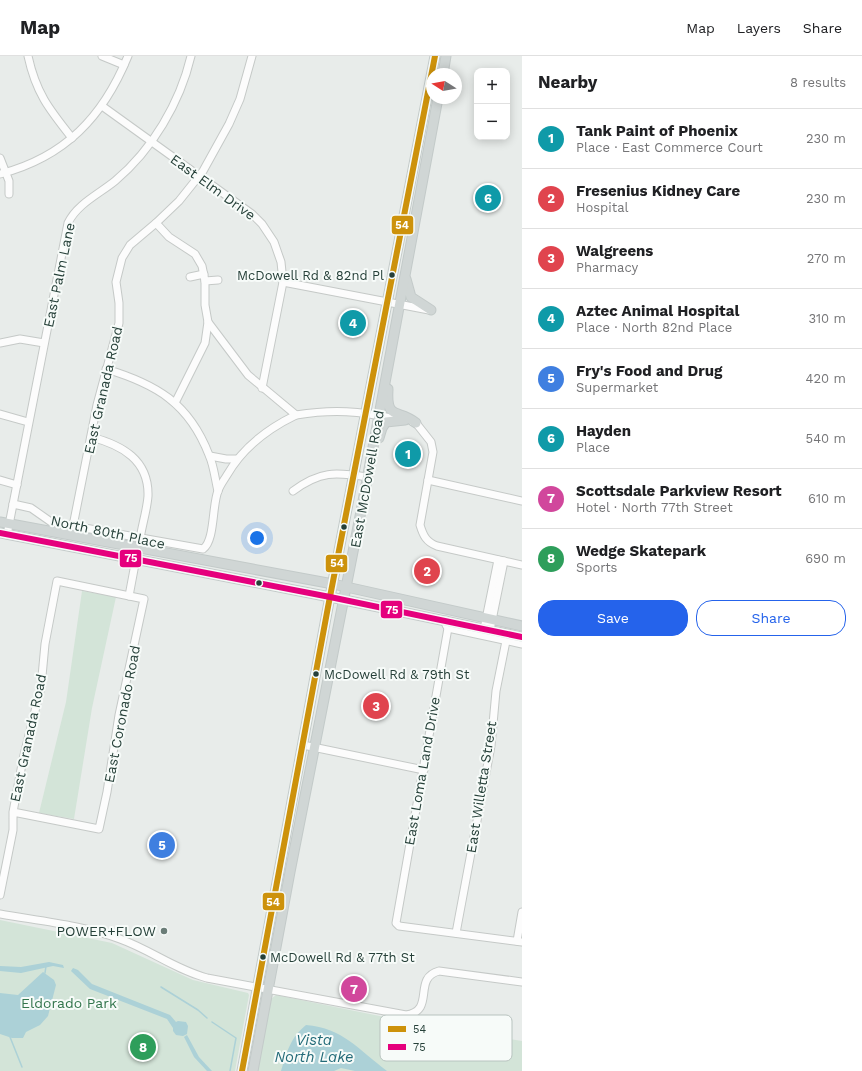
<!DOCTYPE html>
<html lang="en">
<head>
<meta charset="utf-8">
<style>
	:root { --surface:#fff; --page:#f6f6f6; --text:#202124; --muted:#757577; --line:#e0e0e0; --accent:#2563eb }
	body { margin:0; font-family:"Work Sans",sans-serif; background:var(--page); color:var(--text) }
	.controls { position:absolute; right:12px; top:12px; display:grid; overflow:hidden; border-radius:8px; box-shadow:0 2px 10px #0003 }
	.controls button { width:36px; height:36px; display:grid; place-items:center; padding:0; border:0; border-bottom:1px solid var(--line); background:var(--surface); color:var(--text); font:20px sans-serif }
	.compass { position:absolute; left:426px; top:12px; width:36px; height:36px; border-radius:50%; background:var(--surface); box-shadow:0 2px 10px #0003; rotate:281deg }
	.you { position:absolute; left:257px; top:482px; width:14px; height:14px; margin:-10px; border:3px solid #fff; border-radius:50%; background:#1a73e8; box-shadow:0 0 0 6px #1a73e833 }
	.badge { display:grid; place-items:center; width:26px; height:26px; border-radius:50%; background:var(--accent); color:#fff; font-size:13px; font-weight:700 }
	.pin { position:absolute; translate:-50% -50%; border:2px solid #fff; box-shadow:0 1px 4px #0006 }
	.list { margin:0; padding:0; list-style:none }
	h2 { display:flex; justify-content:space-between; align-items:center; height:52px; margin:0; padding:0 16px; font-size:17px }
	h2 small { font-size:13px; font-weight:400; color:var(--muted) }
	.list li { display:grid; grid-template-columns:26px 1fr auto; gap:12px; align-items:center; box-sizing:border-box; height:60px; padding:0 16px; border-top:1px solid var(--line) }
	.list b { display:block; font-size:15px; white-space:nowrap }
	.list p { margin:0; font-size:13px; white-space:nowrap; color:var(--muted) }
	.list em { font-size:13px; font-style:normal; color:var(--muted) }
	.actions { display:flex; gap:8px; padding:12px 16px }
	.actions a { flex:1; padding:9px 0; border:1px solid var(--accent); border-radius:16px; text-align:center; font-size:14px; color:var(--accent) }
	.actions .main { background:var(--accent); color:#fff }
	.map { position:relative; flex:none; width:522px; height:1015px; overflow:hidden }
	header { display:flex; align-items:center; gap:24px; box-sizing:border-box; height:56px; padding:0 20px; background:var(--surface); border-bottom:1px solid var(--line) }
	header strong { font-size:19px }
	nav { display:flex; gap:22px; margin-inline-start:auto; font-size:14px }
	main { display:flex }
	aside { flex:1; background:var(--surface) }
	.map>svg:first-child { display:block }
</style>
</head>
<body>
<header>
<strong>Map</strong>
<nav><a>Map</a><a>Layers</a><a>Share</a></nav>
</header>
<main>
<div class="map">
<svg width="522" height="1015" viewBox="0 0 522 1015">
	<rect width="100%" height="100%" fill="#e8ecea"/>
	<g fill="#d3e4d8">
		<path d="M82 535 116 541 92 652 74 763 39 757 66 646Z"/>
		<path d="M0 864 112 887 193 924 248 937 249 939 235 1015H0Z"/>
		<path d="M276 939 439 972 522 985V1015H257L271 943Z"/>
	</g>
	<g fill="#acd1d7">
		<path d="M49 906 63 909 64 912 53 910 21 917 0 915V910L21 911Z"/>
		<path d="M73 912 78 914 92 928 170 959 176 966 178 965 186 966 188 970 187 978 183 980 176 979 173 975V972L167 963 90 933 71 915Z"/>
		<path d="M43 916 54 924 56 929 48 960 40 969 26 976 23 982H12L0 978V937L18 939Z"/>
		<path d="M306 969C343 972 359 994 387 1015H355L341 1012 334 1015H281C287 996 290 982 306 969Z"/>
		<path d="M187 979 199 1001 212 1015H207L194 1001 184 981Z"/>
	</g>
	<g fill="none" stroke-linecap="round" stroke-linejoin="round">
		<g stroke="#acd1d7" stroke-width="1.5">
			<path d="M45 917 46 910"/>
			<path d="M161 931 198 954 207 962"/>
			<path d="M212 966 236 982 230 1015"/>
			<path d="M10 981 22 1011"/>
		</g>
		<g stroke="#c5c9c7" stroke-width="9">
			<g id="minor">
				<path d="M28 0C36 37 49 53 72 82"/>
				<path d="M102 0 124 9"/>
				<path d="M102 50 252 158 262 168 274 186 281 206 283 226 262 332"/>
				<path d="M0 102 9 125V138"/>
				<path d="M0 118C65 101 103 61 128 0"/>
				<path d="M156 167 169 181 195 198 202 210 205 225V249L208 266 205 287 175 347"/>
				<path d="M190 221 204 218"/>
				<path d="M205 225 218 224"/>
				<path d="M283 226 429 254"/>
				<path d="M208 266 248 319 296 359C334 353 359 355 396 363"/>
				<path d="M0 287 20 283 44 287"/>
				<path d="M106 313C156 328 189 347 209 399 214 410 215 423 218 435"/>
				<path d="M0 358 28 366"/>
				<path d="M413 366 416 367 431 386 433 396 420 469C423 479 426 486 437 490L522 509"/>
				<path d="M91 381C122 389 149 404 148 440 147 454 142 469 140 483"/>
				<path d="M210 400 226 403H236"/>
				<path d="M0 424 17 429"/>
				<path d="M428 424 522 445"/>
				<path d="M293 435C320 415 335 416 367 421"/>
				<path d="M13 448 31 452 51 466 203 493C215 485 212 449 218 435 220 429 224 424 227 419 243 391 267 373 296 359"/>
				<path d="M73 470 97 349 119 267V247L116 226 122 202 130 189 156 167 179 145 203 115 229 68 240 43 252 0"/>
				<path d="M7 479 68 167C77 148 99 138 115 125 152 94 180 47 191 0"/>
				<path d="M129 540 138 492"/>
				<path d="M446 564V569L448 572 396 867 399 870 522 886"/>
				<path d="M448 572 522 588"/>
				<path d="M484 573 498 504"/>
				<path d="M490 574 504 505"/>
				<path d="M303 689 424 714"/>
				<path d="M0 839 13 774V756L23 703 41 631 45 588 57 525 144 543 119 659 107 736 99 773 13 756"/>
				<path d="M0 858C40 865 82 869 120 883 151 894 174 913 207 922L406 959C436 955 412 922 439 915L522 926"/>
				<path d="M456 877 491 690 496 635 506 585"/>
				<path d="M517 885 522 856"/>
			</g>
		</g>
		<g stroke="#c3cac9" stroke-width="11">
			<g id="major">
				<path d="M443 18 446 0"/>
				<path d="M406 223 411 241 431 254"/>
				<path d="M388 333C386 366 398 352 416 367"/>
				<path d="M379 382 382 372 386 366 405 364"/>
				<path d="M0 466 333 528 522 570"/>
				<path d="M0 477 330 541 522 581"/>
				<path d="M242 1015 328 551 435 0"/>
				<path d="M253 1015 290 816 363 445 438 42"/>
			</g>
		</g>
		<use href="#minor" stroke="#fcfcfc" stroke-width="7"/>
		<use href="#major" stroke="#d0d6d5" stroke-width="9"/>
		<g stroke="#f7fbf9" stroke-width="9">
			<path id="bus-1" d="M242 1015 328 551 435 0"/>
		</g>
		<g stroke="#f7fbf9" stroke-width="9">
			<path id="bus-2" d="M0 477 330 541 522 581"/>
		</g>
		<use href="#bus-1" stroke="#cd920b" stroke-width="6"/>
		<use href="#bus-2" stroke="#e5007d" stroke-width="6"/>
	</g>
	<g fill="#264039" stroke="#f7fbf9" stroke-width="1.5">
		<circle cx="392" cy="219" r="3.5"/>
		<circle cx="344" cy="471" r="3.5"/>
		<circle cx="259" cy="527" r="3.5"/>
		<circle cx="316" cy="618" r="3.5"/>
		<circle cx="263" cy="901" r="3.5"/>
	</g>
	<circle fill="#6a7c77" stroke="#f7fbf9" stroke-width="1.5" cx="164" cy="875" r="4"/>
	<g text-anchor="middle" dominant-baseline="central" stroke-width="4" stroke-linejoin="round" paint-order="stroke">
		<g font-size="13" fill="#264039" stroke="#f7fbf9" text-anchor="start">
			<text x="384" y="219" text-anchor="end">McDowell Rd &amp; 82nd Pl</text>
			<text x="324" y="618">McDowell Rd &amp; 79th St</text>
			<text x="270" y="901">McDowell Rd &amp; 77th St</text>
		</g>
		<g font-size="14" fill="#264039" stroke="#f7fbf9">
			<text transform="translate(213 131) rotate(36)">East Elm Drive</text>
			<text transform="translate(59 219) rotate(-78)">East Palm Lane</text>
			<text transform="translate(103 334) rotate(-77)">East Granada Road</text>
			<text transform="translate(367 423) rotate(-80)">East McDowell Road</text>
			<text transform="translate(108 476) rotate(12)">North 80th Place</text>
			<text transform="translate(122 658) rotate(-79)">East Coronado Road</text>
			<text transform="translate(28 682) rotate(-78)">East Granada Road</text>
			<text transform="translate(422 715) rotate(-80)">East Loma Land Drive</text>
			<text transform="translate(481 731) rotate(-81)">East Willetta Street</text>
		</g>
		<g font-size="14" fill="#264039" stroke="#f7fbf9" text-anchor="end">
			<text x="156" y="875">POWER+FLOW</text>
		</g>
		<g font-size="14" fill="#32754c" stroke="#f7fbf9">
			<text x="69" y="947">Eldorado Park</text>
		</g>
		<g font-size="15" font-style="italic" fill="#236b79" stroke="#f7fbf9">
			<text x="314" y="984">Vista<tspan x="314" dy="17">North Lake</tspan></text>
		</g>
	</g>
	<rect x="380" y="959" width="132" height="46" rx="6" fill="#f7fbf9" stroke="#b8c3bf" stroke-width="1"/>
	<rect x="388" y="970" width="18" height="6" fill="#cd920b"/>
	<rect x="388" y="988" width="18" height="6" fill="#e5007d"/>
	<g font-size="11" fill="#264039">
		<text x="413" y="977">54</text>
		<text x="413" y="995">75</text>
	</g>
	<g stroke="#f7fbf9" stroke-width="1.5">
		<rect x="391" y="159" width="23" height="20" rx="4" fill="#cd920b"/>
		<rect x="119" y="493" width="23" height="19" rx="4" fill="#e5007d"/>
		<rect x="325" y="498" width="23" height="19" rx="4" fill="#cd920b"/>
		<rect x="380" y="544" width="23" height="19" rx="4" fill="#e5007d"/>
		<rect x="262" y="836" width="23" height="19" rx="4" fill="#cd920b"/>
	</g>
	<g font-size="11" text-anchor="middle" font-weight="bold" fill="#fff">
		<text x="402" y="173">54</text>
		<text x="131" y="506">75</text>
		<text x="337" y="511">54</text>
		<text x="392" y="558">75</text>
		<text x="273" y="850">54</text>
	</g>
</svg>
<div class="controls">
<button>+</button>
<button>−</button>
</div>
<svg class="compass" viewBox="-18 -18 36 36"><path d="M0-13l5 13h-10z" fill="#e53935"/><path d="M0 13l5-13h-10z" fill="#757577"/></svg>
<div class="you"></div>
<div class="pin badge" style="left:408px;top:398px;background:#0f9aa8">1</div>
<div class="pin badge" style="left:427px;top:515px;background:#e0444e">2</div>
<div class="pin badge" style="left:376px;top:650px;background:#e0444e">3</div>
<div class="pin badge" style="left:353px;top:267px;background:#0f9aa8">4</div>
<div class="pin badge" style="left:162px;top:789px;background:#3f7fe0">5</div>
<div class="pin badge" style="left:488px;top:142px;background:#0f9aa8">6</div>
<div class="pin badge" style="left:354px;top:933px;background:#d1479c">7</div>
<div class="pin badge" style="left:143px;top:991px;background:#2e9e5b">8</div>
</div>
<aside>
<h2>Nearby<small>8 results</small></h2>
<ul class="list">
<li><span class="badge" style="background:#0f9aa8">1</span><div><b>Tank Paint of Phoenix</b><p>Place · East Commerce Court</p></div><em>230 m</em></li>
<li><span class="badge" style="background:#e0444e">2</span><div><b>Fresenius Kidney Care</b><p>Hospital</p></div><em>230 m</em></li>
<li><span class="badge" style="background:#e0444e">3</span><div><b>Walgreens</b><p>Pharmacy</p></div><em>270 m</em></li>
<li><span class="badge" style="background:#0f9aa8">4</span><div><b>Aztec Animal Hospital</b><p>Place · North 82nd Place</p></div><em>310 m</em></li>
<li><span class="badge" style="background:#3f7fe0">5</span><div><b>Fry's Food and Drug</b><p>Supermarket</p></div><em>420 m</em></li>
<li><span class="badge" style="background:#0f9aa8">6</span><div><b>Hayden</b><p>Place</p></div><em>540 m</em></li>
<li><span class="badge" style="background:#d1479c">7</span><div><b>Scottsdale Parkview Resort</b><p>Hotel · North 77th Street</p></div><em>610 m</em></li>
<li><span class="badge" style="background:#2e9e5b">8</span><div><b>Wedge Skatepark</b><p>Sports</p></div><em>690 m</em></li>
</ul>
<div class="actions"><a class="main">Save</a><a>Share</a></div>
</aside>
</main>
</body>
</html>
